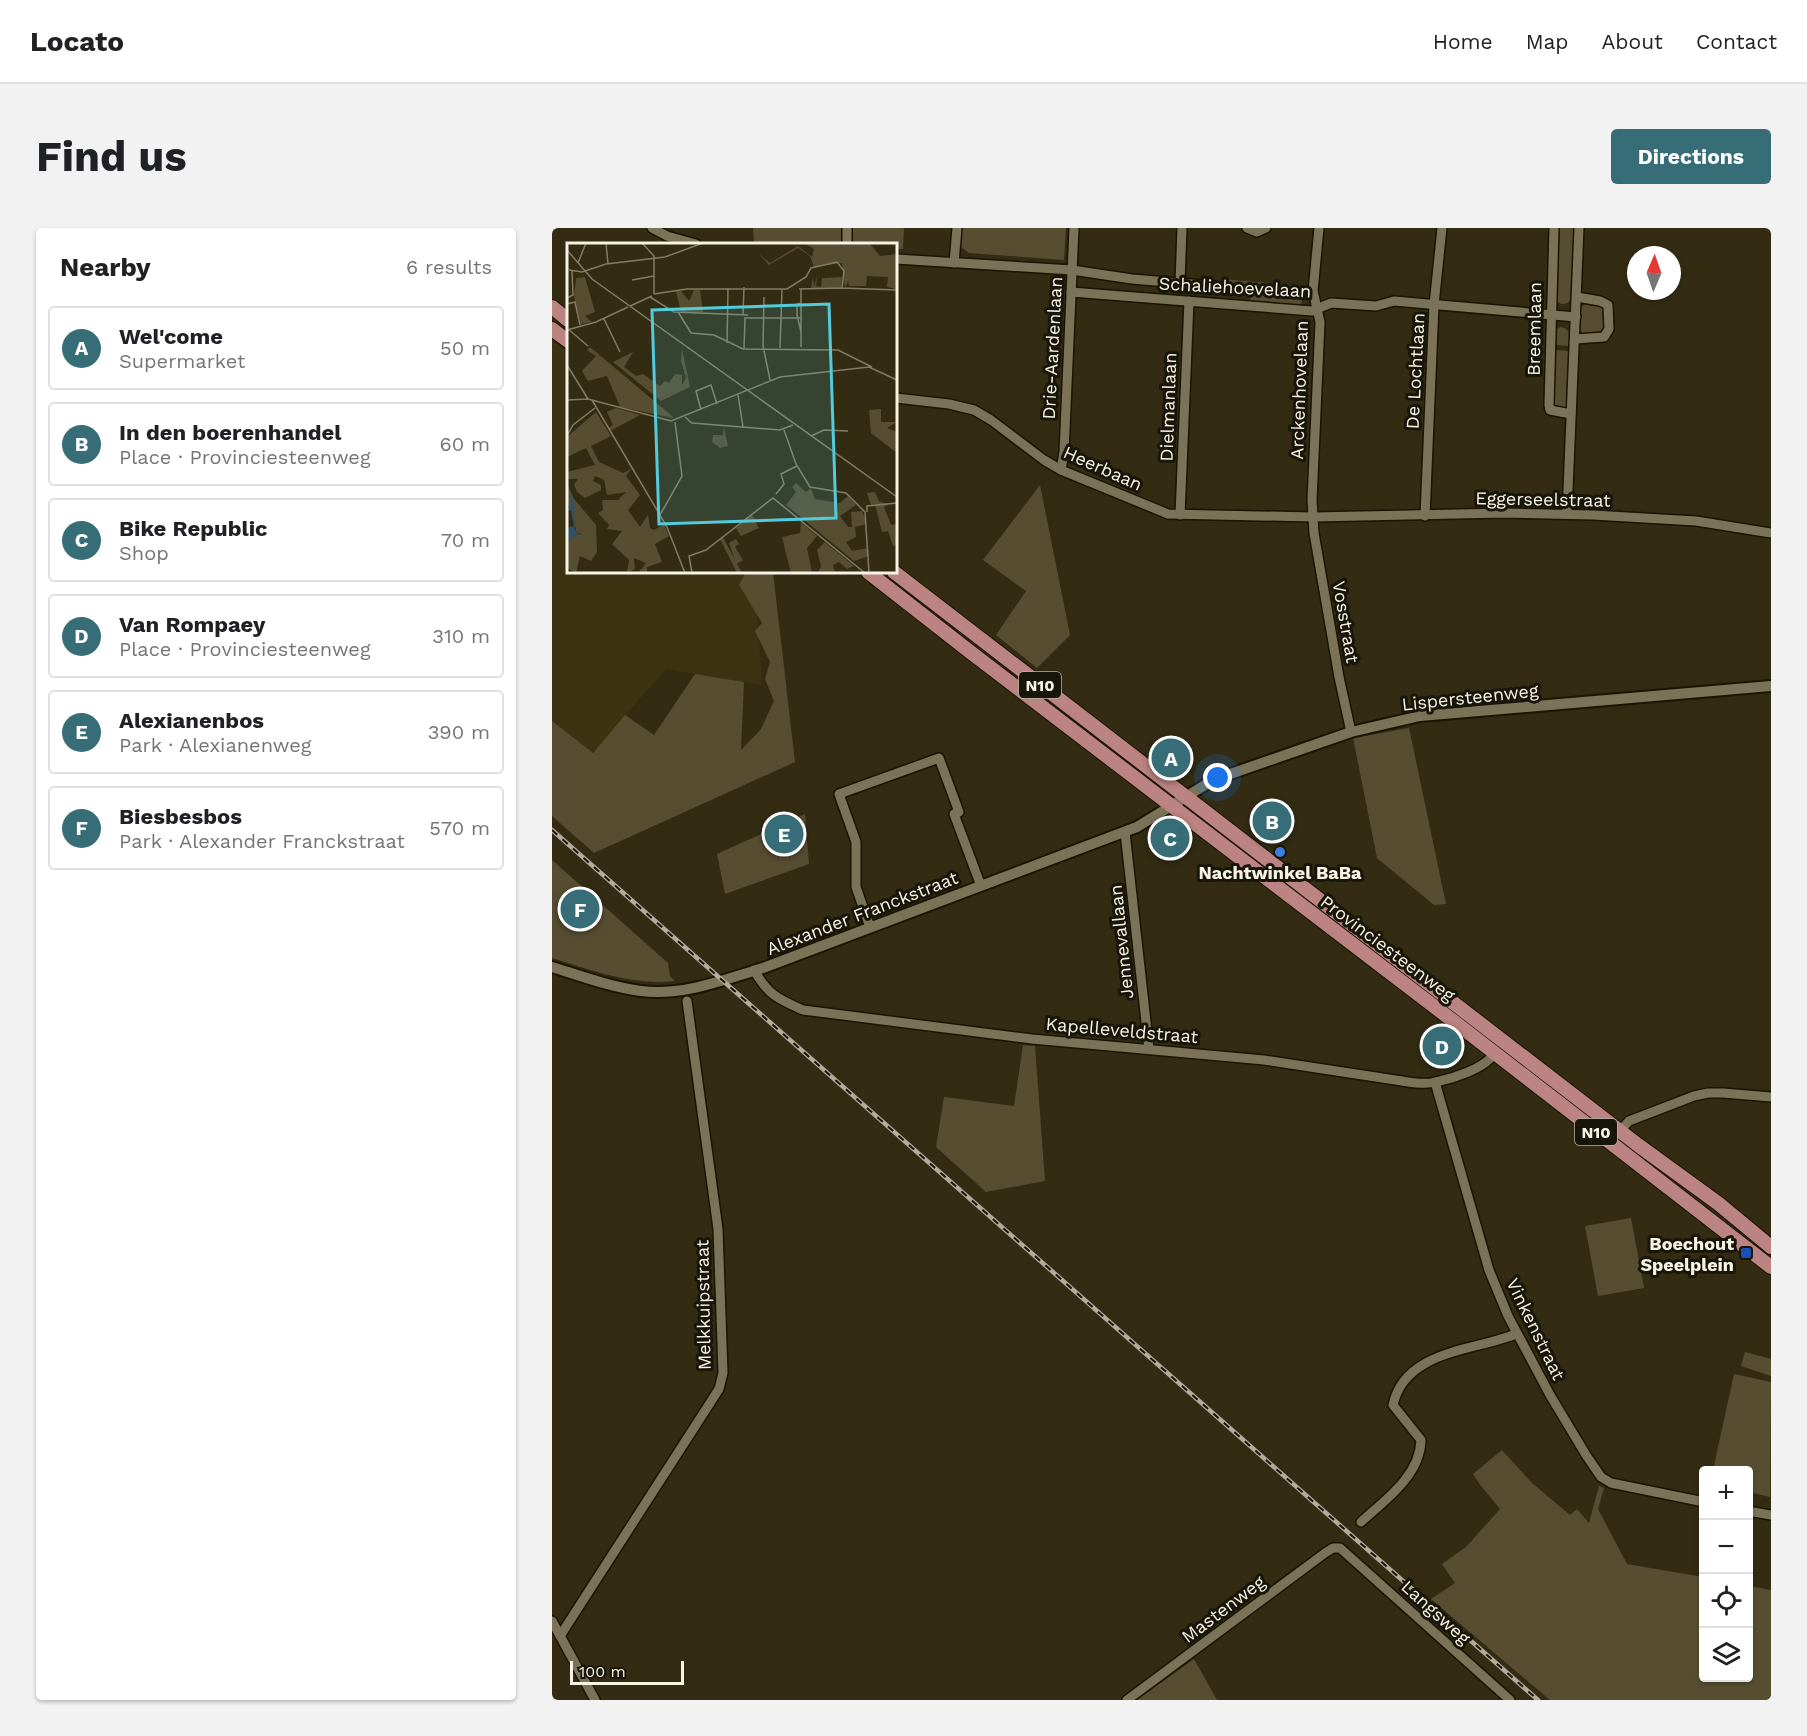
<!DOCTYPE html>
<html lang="en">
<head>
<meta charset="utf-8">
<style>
	:root { --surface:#fff; --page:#f2f2f2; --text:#202124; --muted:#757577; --line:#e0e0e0; --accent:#376d76 }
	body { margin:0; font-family:"Work Sans",sans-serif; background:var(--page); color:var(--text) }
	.controls { position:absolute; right:18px; bottom:18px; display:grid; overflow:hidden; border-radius:6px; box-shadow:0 2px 4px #0004 }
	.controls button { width:54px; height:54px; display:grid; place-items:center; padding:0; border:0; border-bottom:2px solid var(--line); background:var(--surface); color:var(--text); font:30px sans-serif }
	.compass { position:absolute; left:1075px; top:18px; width:54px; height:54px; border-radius:50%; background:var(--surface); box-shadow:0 2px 4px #0004; rotate:2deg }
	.scale { position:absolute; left:18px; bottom:15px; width:114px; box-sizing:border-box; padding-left:6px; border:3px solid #f8f4e5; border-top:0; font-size:16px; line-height:21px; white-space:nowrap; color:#f8f4e5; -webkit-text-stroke:4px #18150a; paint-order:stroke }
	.you { position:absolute; left:666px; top:550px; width:21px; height:21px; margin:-15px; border:4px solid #fff; border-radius:50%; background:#1a73e8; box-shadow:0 0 0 9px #1a73e833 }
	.badge { display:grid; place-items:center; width:39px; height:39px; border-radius:50%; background:var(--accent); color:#fff; font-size:20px; font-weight:700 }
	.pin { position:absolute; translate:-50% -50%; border:3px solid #fff; box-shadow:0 2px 6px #0006 }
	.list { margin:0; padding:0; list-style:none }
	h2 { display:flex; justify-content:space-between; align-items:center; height:78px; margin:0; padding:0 24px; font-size:26px }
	h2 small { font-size:20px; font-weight:400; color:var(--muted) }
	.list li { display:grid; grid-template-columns:39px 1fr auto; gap:18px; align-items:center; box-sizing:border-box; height:84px; margin:0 12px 12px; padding:0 12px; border:2px solid var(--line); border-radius:6px }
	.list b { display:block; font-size:22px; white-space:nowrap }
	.list p { margin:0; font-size:20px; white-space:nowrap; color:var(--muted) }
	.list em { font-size:20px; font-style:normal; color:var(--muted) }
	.icon { flex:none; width:33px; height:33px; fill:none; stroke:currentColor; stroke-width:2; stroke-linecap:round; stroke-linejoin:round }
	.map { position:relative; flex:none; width:1219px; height:1472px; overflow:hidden; border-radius:6px }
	header { display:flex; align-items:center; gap:36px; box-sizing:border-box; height:84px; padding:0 30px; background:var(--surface); border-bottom:2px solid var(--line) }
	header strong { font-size:28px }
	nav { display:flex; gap:33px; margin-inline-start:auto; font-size:21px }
	.intro { display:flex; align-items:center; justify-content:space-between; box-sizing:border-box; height:144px; padding:0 36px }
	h1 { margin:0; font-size:42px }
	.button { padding:15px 27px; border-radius:6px; background:var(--accent); color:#fff; font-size:21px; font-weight:700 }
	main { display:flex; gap:36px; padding:0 36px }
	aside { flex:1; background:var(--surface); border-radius:6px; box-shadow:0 2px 4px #0004 }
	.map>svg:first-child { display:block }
</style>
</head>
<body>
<header>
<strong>Locato</strong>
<nav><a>Home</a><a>Map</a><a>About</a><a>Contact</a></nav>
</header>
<div class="intro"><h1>Find us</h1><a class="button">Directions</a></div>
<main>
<aside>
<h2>Nearby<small>6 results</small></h2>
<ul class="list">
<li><span class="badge">A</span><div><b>Wel'come</b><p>Supermarket</p></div><em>50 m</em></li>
<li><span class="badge">B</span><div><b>In den boerenhandel</b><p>Place · Provinciesteenweg</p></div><em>60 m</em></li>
<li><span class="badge">C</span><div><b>Bike Republic</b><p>Shop</p></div><em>70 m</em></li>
<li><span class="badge">D</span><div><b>Van Rompaey</b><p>Place · Provinciesteenweg</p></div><em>310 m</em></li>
<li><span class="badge">E</span><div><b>Alexianenbos</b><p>Park · Alexianenweg</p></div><em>390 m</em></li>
<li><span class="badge">F</span><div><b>Biesbesbos</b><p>Park · Alexander Franckstraat</p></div><em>570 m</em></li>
</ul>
</aside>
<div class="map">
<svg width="1219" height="1472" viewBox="0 0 1219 1472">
	<rect width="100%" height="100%" fill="#332c13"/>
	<path fill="#3d3312" d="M0 113 16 126V344H202L210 457 114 441 40 525 0 493Z"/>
	<g fill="#574e32">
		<path d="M201 0H292L291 14V16L236 14 235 16H202Z"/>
		<path d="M299 0H352L351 21H344V16H298Z"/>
		<path d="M410 0H514L512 32 417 25 409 19Z"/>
		<path d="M1005 0H1023L1021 68C1017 77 1008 79 1003 71Z"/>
		<path d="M670 51 751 58 749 79 698 75 699 66 670 63Z"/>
		<path d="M1034 75 1049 78 1054 84 1052 103 1047 107H1031L1027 100 1028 80Z"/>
		<path d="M1008 99C1019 100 1019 110 1018 118L1004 117 1003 103Z"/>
		<path d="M1004 122 1018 123 1016 178 1013 181 1005 179 1002 176Z"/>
		<path d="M488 257 518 407 485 440 444 407 474 363 431 332Z"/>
		<path d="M194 344H221L243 534 42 625 0 588V493L41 525 73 487 102 507 143 446 192 454 189 522 209 501 222 473 213 451 218 434 203 403 210 395 187 357Z"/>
		<path d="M857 500 894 676 882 677 825 630 801 510Z"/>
		<path d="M253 586 257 636 173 666 165 626Z"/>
		<path d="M0 632 116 735 118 748 123 753C81 758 39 742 0 730Z"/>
		<path d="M471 817 483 818 493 953 434 964 384 919 392 869 462 878Z"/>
		<path d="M1079 990 1092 1060 1046 1068 1033 998Z"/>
		<path d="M1193 1124 1219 1131V1148L1189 1138Z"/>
		<path d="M1182 1146 1219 1154 1218 1269 1197 1264 1196 1242H1161Z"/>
		<path d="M950 1222 980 1255 1018 1287 1025 1281 1037 1295 1047 1258 1052 1260 1046 1281 1075 1336 1151 1349 1152 1450H1196L1197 1358 1219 1362V1472H998L879 1371 903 1355 890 1336 914 1319 948 1281 929 1258 921 1246Z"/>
		<path d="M642 1431 665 1472H585Z"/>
	</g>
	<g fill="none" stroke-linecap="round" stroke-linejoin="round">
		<g stroke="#1b1400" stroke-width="12">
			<g id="minor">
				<path d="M100 0 115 8 144 16"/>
				<path d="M695 0 705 4 714 0"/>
				<path d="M767 0 761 63 768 94 760 272 762 305 787 449 799 504"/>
				<path d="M1002 0 997 177 998 182 1019 186"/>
				<path d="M295 16V0"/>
				<path d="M344 31 520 42 580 51 663 58"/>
				<path d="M402 35 405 0"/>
				<path d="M628 54 630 0"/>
				<path d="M519 64 760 83 779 75 824 78 842 73 1024 89"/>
				<path d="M1023 111 1052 109 1057 101 1056 77 1048 73 1025 69"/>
				<path d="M344 170 397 176 422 182 439 192 492 232 509 242 616 286 761 289 953 285 1041 287 1144 293 1219 305"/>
				<path d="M509 242 512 224 522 0"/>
				<path d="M1015 286 1027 0"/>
				<path d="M628 287 637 73"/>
				<path d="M873 288 882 77 890 0"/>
				<path d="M573 604 597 821"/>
				<path d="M318 699 304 659V614L287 566 387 530 407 584 402 586 429 658"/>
				<path d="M202 742C216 767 226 771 251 782L480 811 712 832 850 853C861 855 873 857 884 854 899 851 935 840 942 825"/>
				<path d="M883 854 937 1042 956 1088 998 1167 1034 1227 1049 1249 1059 1255 1152 1274"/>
				<path d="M1068 903 1077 893 1142 868 1156 865H1171L1219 869"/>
				<path d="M1196 1283 1219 1287"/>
				<path d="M809 1294C833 1272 868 1248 869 1212L841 1177C853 1122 922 1123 964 1106"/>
				<path d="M0 1393 43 1472"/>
				<path d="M8 1408 167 1161 171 1145 166 1001 135 773"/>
				<path d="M575 1472 773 1325 781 1320H788L958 1472"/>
			</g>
		</g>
		<g stroke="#1b1400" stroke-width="14">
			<path id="tertiary" d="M0 739C29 748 59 759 89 763 132 768 171 752 211 740L585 599 661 552 799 504 868 488 1219 458"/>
		</g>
		<g stroke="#1b1400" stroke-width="16">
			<g id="primary">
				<path d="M0 79 16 92"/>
				<path d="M0 101 16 113"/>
				<path d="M316 344 417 423 913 802 1219 1039"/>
				<path d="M342 344 1086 917 1167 976 1219 1019"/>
			</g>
		</g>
		<use href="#minor" stroke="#7b7358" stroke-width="9"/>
		<use href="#tertiary" stroke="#7b7358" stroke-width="10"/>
		<use href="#primary" stroke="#bb8382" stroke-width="14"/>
		<g stroke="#b2ac9a" stroke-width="4.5">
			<path id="rail" d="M0 602 986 1472"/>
		</g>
		<use href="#rail" stroke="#18150a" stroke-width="2" stroke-dasharray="7" stroke-linecap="butt"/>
	</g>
	<circle fill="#3f7fe0" stroke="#18150a" stroke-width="2" cx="728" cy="624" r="6"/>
	<rect fill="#1a4fb4" stroke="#18150a" stroke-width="2" x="1188" y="1019" width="12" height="12" rx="3"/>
	<g text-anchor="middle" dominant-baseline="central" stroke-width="6" stroke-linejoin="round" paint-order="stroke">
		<g fill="#18150a" stroke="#b5b1a3" stroke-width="1.5">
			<rect x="467" y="444" width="42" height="26" rx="4.5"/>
			<rect x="1023" y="891" width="42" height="26" rx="4.5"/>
		</g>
		<g font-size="16" font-weight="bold" fill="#f8f4e5">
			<text x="488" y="457">N10</text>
			<text x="1044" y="904">N10</text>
		</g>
		<g font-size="18" fill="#f8f4e5" stroke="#18150a">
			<text transform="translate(683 59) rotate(3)">Schaliehoevelaan</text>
			<text transform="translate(982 101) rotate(-89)">Breemlaan</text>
			<text transform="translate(500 120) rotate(-87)">Drie-Aardenlaan</text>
			<text transform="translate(863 143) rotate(-87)">De Lochtlaan</text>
			<text transform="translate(747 162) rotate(-88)">Arckenhovelaan</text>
			<text transform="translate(616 179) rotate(-88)">Dielmanlaan</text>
			<text transform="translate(551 240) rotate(24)">Heerbaan</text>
			<text transform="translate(991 271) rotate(1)">Eggerseelstraat</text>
			<text transform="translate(794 394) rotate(80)">Vosstraat</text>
			<text transform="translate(918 469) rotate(-6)">Lispersteenweg</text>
			<text transform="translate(310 685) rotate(-21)">Alexander Franckstraat</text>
			<text transform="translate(569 714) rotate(-96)">Jennevallaan</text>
			<text transform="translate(836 720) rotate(37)">Provinciesteenweg</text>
			<text transform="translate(570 802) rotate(5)">Kapelleveldstraat</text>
			<text transform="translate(151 1077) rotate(-91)">Melkkuipstraat</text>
			<text transform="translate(984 1101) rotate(64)">Vinkenstraat</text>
			<text transform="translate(671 1381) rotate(-37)">Mastenweg</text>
			<text transform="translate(884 1384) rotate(42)">Langsweg</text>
		</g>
		<g font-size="18" font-weight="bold" fill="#f8f4e5" stroke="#18150a">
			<text x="728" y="644">Nachtwinkel BaBa</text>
			<text x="1182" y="1015" text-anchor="end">Boechout<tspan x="1182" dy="21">Speelplein</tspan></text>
		</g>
	</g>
	<g transform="translate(15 15)">
		<rect width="330" height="330" fill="#332c13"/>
		<path d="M237 0H302L313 13 330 11V46L320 44 321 34 300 33 299 43H282L281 38 278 46 275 20 247 24 243 13 231 5 202 22 192 11 203 20 231 3 245 14 247 6ZM246 33 247 44 250 33 249 43 254 44 255 35 275 34 274 46H244ZM18 34 28 69 18 73 25 79 14 81 7 53 9 35ZM127 47H133L136 69H114L109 48H114L122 58ZM23 104 105 173 106 175 53 164 40 133 21 138 15 128 29 113 20 107ZM115 105 123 144 94 158 46 119 66 109 57 124 69 133 76 131 93 143 98 138 102 140 108 131 115 132V142L119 135 114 118ZM49 165 73 172 43 188 41 185 46 182 40 169ZM314 166V179H330L320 185 330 189V210L304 190 302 167ZM29 169 44 193 24 203 32 219 56 230 64 226 59 233 73 252 61 267 73 284 81 272 83 285 87 287 97 281 102 293 88 301 95 319 80 324V330H71L79 320 67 315 68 326 60 330 62 317 45 301 55 288 40 286 42 282 31 270 36 267 35 257H51L59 249 40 252 37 237 28 233 26 238 34 242V247L18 255 10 249 7 241 11 236H0V229L28 222 19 205 0 214V194ZM157 184 161 203 153 205 145 199 146 192H156ZM0 240 7 256 29 282 30 309 24 318 13 313 9 330 0 325V300L10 291 15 292 9 288 5 264 0 262ZM229 240 239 249 244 245 248 256 273 260 281 253 289 262 273 273 281 284H285L284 269 295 268 300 281 288 284 289 294 279 299 285 308 301 305 302 313 287 318 219 262 229 249 225 244ZM308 249 312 258 321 262 317 264 324 282 330 281V302L326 303 321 288 315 289 308 261 304 262 300 250ZM185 272 192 285 174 293 169 285ZM234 279 250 293 240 305 245 330H224L215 294 233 290ZM156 294 168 317 162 300 169 296 172 301 168 304 176 317 170 321 175 330H170L153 296ZM258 299 287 323 280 326 272 319 266 322 268 330H251L254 323 250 307Z" fill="#574e32"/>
		<path d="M0 248 7 256 8 287 15 293 10 291 0 300V285L7 283 4 268 0 267 5 258Z" fill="#315165"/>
		<path fill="none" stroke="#827c67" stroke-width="1.5" d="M39 0 41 21M75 0 87 13V51M0 7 25 36 330 254M11 20 19 0M2 27 15 29 39 21 98 14 136 0M65 37 87 33M275 45 330 47M232 46 275 45M87 51 120 46H220L239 34 244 25 270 19 277 28 275 45M83 54 107 69 181 72M197 54 196 103 203 137M0 55 6 52 5 28M0 61 8 59 13 82M63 63 85 53M111 69 124 90 147 92 176 106 271 107 305 124M176 72 177 44M177 75H234M37 76 53 109M1 86 21 103M0 87 29 79 61 64M234 89 230 72V61L234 60M160 100 161 45M234 104V46M213 105 215 46M177 106 178 75M0 122 21 156M171 152 176 184M0 157 21 156 104 178 213 134 302 124 330 137M25 157 100 284 118 330M134 167 129 148 144 142 150 161M118 174 125 180 213 187 226 182M217 187 229 221 243 244 279 250 298 269 302 330M0 193 6 182 28 165M244 193 257 187 281 188M209 251 217 241 214 231 230 223M300 269V263L330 260M93 272 115 233 108 179M125 330 122 313 139 307 206 255 298 330"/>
		<path fill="#53cbdb" fill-opacity="0.15" stroke="#53cbdb" stroke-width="3" d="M262 61 269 275 92 281 85 67Z"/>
		<rect width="330" height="330" fill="none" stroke="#f8f4e5" stroke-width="3"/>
	</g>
</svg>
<div class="controls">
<button>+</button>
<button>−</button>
<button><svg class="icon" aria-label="locate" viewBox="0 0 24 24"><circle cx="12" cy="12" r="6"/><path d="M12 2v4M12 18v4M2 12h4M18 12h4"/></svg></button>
<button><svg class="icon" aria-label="layers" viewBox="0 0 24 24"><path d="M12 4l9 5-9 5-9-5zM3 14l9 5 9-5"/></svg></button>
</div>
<svg class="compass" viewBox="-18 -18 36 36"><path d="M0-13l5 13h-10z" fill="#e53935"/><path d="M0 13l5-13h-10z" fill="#757577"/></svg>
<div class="scale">100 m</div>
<div class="you"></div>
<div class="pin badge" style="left:619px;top:530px">A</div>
<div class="pin badge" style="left:720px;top:593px">B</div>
<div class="pin badge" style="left:618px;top:610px">C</div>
<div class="pin badge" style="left:890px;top:818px">D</div>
<div class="pin badge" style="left:232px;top:606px">E</div>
<div class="pin badge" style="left:28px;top:681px">F</div>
</div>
</main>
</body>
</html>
